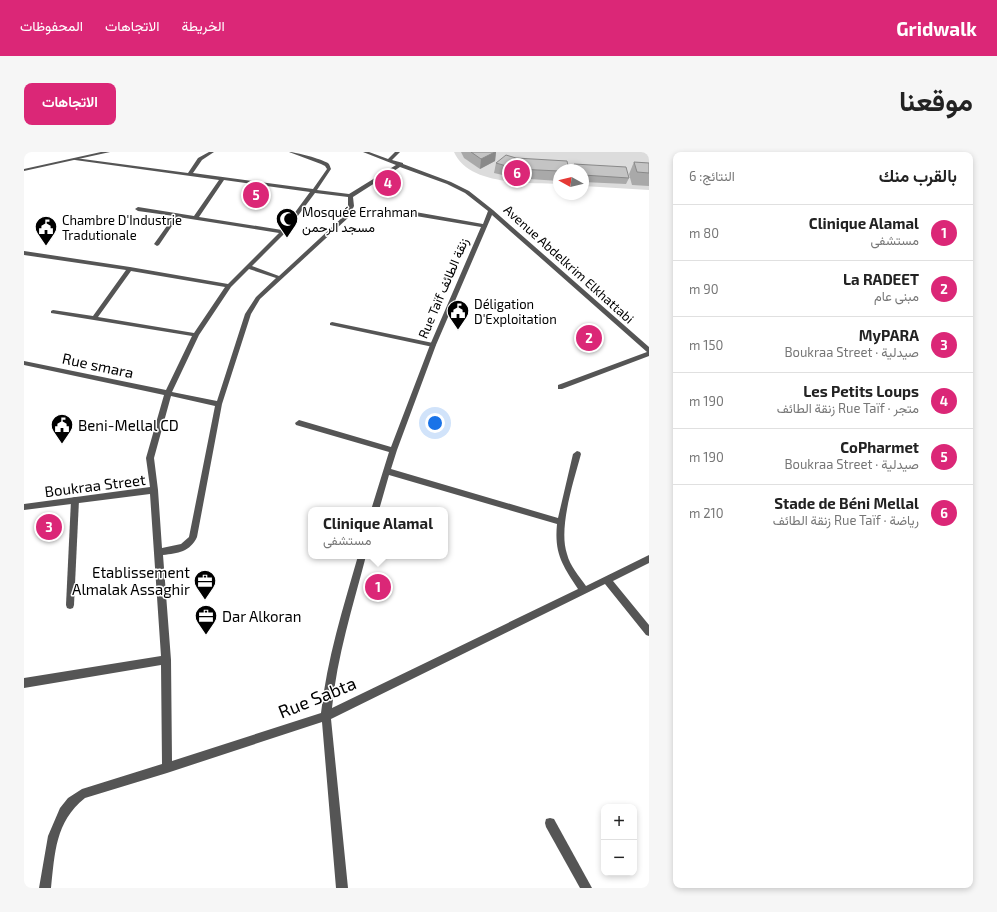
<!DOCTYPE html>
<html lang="ar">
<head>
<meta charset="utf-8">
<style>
	:root { --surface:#fff; --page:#f6f6f6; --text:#222; --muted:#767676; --line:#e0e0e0; --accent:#db2777 }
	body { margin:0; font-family:"Exo 2",Vazirmatn,sans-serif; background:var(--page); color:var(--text); direction:rtl }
	.controls { position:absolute; right:12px; bottom:12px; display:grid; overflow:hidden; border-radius:8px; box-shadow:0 2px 6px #0003 }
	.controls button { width:36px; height:36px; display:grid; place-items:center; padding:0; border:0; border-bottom:1px solid var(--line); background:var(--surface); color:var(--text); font:20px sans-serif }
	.compass { position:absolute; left:529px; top:12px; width:36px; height:36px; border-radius:50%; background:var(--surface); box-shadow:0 2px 6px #0003; rotate:278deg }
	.you { position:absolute; left:411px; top:271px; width:14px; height:14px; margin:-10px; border:3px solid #fff; border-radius:50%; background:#1a73e8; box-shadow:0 0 0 6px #1a73e833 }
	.badge { display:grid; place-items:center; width:26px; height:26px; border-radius:50%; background:var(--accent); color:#fff; font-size:13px; font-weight:700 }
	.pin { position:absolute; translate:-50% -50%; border:2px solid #fff; box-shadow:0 1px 4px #0006 }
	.popup { position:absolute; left:284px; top:355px; width:140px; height:52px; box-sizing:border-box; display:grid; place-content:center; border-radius:8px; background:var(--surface); filter:drop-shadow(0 1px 3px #0005); font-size:13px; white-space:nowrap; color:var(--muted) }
	.popup b { font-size:15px; color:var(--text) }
	.popup::after { content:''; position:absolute; left:50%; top:100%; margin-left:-8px; border:8px solid transparent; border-top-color:var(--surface) }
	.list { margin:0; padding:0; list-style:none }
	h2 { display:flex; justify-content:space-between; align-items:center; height:52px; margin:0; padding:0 16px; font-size:17px }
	h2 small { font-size:13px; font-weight:400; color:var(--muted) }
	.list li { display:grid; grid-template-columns:26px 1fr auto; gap:12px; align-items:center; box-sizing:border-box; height:56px; padding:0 16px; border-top:1px solid var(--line) }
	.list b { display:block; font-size:15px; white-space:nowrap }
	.list p { margin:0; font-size:13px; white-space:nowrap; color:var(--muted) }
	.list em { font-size:13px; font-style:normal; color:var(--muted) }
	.map { position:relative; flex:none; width:625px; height:736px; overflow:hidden; direction:ltr; border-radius:8px }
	header { display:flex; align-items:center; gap:24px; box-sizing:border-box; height:56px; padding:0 20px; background:var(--accent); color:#fff }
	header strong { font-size:19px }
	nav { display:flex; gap:22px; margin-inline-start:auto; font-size:14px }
	.intro { display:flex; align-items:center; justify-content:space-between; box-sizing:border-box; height:96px; padding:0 24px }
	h1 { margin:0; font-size:28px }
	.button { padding:10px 18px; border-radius:8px; background:var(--accent); color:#fff; font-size:14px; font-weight:700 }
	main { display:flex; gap:24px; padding:0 24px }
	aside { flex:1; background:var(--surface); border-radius:8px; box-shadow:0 2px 6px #0003 }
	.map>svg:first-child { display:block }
</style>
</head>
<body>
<header>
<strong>Gridwalk</strong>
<nav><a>الخريطة</a><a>الاتجاهات</a><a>المحفوظات</a></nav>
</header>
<div class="intro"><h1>موقعنا</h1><a class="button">الاتجاهات</a></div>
<main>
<aside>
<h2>بالقرب منك<small>النتائج: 6</small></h2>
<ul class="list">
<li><span class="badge">1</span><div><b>Clinique Alamal</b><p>مستشفى</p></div><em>80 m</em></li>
<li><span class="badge">2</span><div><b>La RADEET</b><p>مبنى عام</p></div><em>90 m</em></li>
<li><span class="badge">3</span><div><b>MyPARA</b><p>صيدلية · Boukraa Street</p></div><em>150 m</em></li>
<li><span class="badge">4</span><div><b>Les Petits Loups</b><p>متجر · Rue Taïf زنقة الطائف</p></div><em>190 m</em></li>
<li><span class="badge">5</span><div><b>CoPharmet</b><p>صيدلية · Boukraa Street</p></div><em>190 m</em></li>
<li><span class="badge">6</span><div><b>Stade de Béni Mellal</b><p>رياضة · Rue Taïf زنقة الطائف</p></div><em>210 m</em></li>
</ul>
</aside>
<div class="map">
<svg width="625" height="736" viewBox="0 0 625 736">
	<rect width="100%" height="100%" fill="#fff"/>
	<path fill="#dcdcdc" d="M430 0H625V38L559 34V18H535V32C503 30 445 34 430 0Z"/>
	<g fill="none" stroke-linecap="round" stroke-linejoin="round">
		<g fill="#555" fill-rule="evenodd">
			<path d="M308 170 409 191 412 193 409 195 306 173V171Z"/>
			<path d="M51 345 54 346 55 348 50 453 49 456 46 457 43 456 42 453 47 348 48 346Z"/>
		</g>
		<g fill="#555" fill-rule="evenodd">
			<path d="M185 0H190L178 8 169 21 289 37 303 17 301 14 297 12 265 0C272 0 297 7 304 11 306 13 306 15 307 17L293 38 325 42 372 13 339 0H345L364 7 371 0H376L368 8 379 11V12L427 30 445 39 469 58 625 195V204L538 237H534V233L623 200 468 63 412 193 373 298 367 317 534 366 549 302 553 299 556 300 557 302C550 328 534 376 543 402 546 414 555 424 562 434L625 403V411L589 429 625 473V484L622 483 581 432 307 567 324 736H312L298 570 143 621 61 646C31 670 31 701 27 736H15L24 684 36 656 44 646 58 637 138 612 137 513 0 536V526L137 504 126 342 0 358V352L126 335 122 306 140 243 0 213V209L142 238 168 184 27 161V159L29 158 69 164 102 118 0 103V99L106 115 204 132 255 81 154 65 135 93 133 94 130 92 150 64 114 59 111 57 114 55 170 64 195 28 51 8 49 7 51 6 164 21 174 6ZM376 15 423 32 441 41 464 59 459 72 380 58 377 60 380 62 457 75 406 193 367 295 275 268 271 271 272 273 365 300 347 358H355L365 323 533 372C530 402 539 414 554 437L308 556C313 504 329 454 342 404H334C319 456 303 507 297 561L148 609 147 508 139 403C154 401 166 400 173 385L198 252 227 162 236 147 325 65 330 54 329 45ZM200 28 286 40 258 78 175 65ZM291 41 324 45V54L321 63 255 124 228 114 261 81ZM225 117 252 126 232 145 221 162 193 249 148 240 175 183 207 135ZM107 119 201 135 170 181 74 165ZM147 244 191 254 165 385 157 392 138 396 134 338 130 306Z"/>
			<path d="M526 666 530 667 568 736H556L522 675 521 671 522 667Z"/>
		</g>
		<path fill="#555" fill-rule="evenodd" d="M77 0H86L0 19V17Z"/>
	</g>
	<g fill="#a9a9a9">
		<path d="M437 0H472L471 9 456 17 440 6Z"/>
		<path d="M610 10 625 11V34L608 33 605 22Z"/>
		<path d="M472 11 535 18V29L491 26 470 21Z"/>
		<path d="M550 12 605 26 602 32 559 30V18H549Z"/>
	</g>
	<path fill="#898989" d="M471 0H472L471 9 456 17 457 7Z"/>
	<g fill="#c4c4c4" stroke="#898989">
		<path d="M447 0H471L457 7Z"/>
		<path d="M482 3 492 6 543 9 545 18H535V19L493 17 472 11Z"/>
		<path d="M610 10 625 11V21L613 20Z"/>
		<path d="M550 12 602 15 605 26 559 23V18H552Z"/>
	</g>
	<defs>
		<g id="mosque-pin" transform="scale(1.15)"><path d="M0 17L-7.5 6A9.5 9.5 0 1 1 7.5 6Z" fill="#000" stroke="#fff"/><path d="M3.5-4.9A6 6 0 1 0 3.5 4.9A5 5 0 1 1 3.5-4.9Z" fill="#fff"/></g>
		<g id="civic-pin" transform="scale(1.15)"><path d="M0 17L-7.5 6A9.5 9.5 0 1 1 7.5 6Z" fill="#000" stroke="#fff"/><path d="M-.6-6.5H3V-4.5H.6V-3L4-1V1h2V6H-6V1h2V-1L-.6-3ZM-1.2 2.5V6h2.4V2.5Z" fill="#fff"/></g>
		<g id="office-pin" transform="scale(1.15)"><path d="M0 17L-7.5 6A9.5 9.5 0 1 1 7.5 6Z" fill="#000" stroke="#fff"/><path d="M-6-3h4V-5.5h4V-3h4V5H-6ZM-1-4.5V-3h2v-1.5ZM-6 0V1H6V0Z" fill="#fff"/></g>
	</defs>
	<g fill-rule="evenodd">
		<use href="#mosque-pin" x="263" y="67"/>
		<use href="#civic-pin" x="22" y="75"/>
		<use href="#civic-pin" x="434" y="159"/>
		<use href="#civic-pin" x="38" y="273"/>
		<use href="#office-pin" x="181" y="429"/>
		<use href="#office-pin" x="182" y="464"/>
	</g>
	<g text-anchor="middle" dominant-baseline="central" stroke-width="3" stroke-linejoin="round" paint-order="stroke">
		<g font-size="13" fill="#000" stroke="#fff" text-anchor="start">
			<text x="278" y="60">Mosquée Errahman<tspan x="278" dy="15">مسجد الرحمن</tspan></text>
			<text x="38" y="68">Chambre D'Industrie<tspan x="38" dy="15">Tradutionale</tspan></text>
			<text x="450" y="152">Déligation<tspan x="450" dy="15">D'Exploitation</tspan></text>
		</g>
		<g font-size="13" fill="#000" stroke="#fff">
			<text transform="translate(545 112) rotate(42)">Avenue Abdelkrim Elkhattabi</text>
			<text transform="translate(419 136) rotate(-67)">Rue Taïf زنقة الطائف</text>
		</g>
		<g font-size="15" fill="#000" stroke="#fff">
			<text transform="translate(74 213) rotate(12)">Rue smara</text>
			<text transform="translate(71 333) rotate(-7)">Boukraa Street</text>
		</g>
		<g font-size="15" fill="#000" stroke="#fff" text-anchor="start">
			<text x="54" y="273">Beni-Mellal CD</text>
			<text x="166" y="420" text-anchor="end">Etablissement<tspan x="166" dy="17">Almalak Assaghir</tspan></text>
			<text x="198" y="464">Dar Alkoran</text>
		</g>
		<g font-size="18" fill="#000" stroke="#fff">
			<text transform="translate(293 545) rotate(-22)">Rue Sabta</text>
		</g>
	</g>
</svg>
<div class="controls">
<button>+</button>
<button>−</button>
</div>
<svg class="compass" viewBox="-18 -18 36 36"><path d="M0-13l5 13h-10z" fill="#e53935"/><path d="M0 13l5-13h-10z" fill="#767676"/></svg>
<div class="you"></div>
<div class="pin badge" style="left:354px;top:435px">1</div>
<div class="popup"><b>Clinique Alamal</b>مستشفى</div>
<div class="pin badge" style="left:565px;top:186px">2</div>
<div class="pin badge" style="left:25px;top:375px">3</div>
<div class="pin badge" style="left:364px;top:31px">4</div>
<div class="pin badge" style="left:232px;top:43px">5</div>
<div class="pin badge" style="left:493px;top:21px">6</div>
</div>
</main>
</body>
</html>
